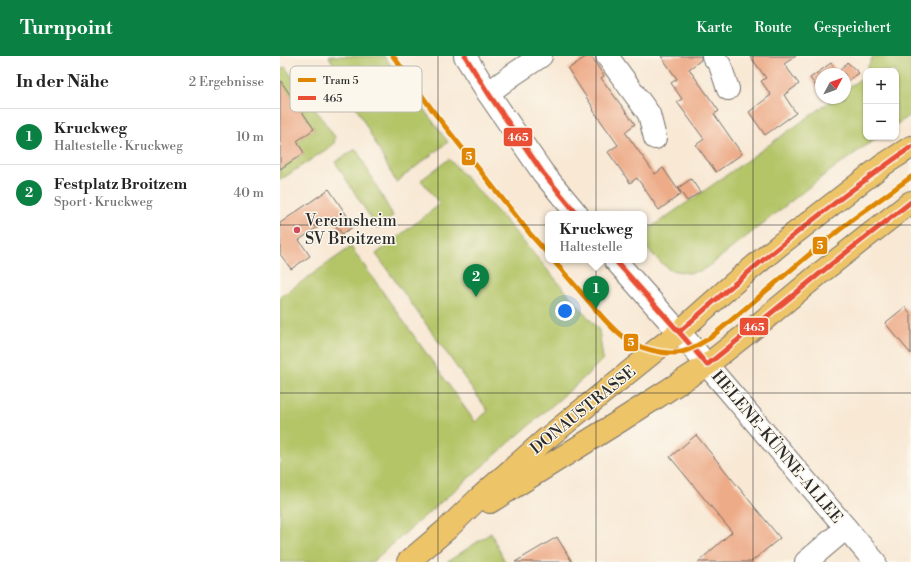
<!DOCTYPE html>
<html lang="de">
<head>
<meta charset="utf-8">
<style>
	:root { --surface:#fff; --page:#f6f6f6; --text:#222; --muted:#767676; --line:#e0e0e0; --accent:#0b8043 }
	body { margin:0; font-family:"Libre Bodoni",serif; background:var(--page); color:var(--text) }
	.controls { position:absolute; right:12px; top:12px; display:grid; overflow:hidden; border-radius:8px; box-shadow:0 1px 3px #0004 }
	.controls button { width:36px; height:36px; display:grid; place-items:center; padding:0; border:0; border-bottom:1px solid var(--line); background:var(--surface); color:var(--text); font:20px sans-serif }
	.compass { position:absolute; left:535px; top:12px; width:36px; height:36px; border-radius:50%; background:var(--surface); box-shadow:0 1px 3px #0004; rotate:49deg }
	.you { position:absolute; left:285px; top:255px; width:14px; height:14px; margin:-10px; border:3px solid #fff; border-radius:50%; background:#1a73e8; box-shadow:0 0 0 6px #1a73e833 }
	.badge { display:grid; place-items:center; width:26px; height:26px; border-radius:50%; background:var(--accent); color:#fff; font-size:13px; font-weight:700 }
	.pin { position:absolute; translate:-50% -33px; filter:drop-shadow(0 1px 2px #0008) }
	.pin::after { content:''; position:absolute; top:21px; width:14px; height:12px; background:inherit; clip-path:polygon(0 0,100% 0,50% 100%) }
	.popup { position:absolute; left:265px; top:155px; width:102px; height:52px; box-sizing:border-box; display:grid; place-content:center; border-radius:8px; background:var(--surface); filter:drop-shadow(0 1px 3px #0005); font-size:13px; white-space:nowrap; color:var(--muted) }
	.popup b { font-size:15px; color:var(--text) }
	.popup::after { content:''; position:absolute; left:50%; top:100%; margin-left:-8px; border:8px solid transparent; border-top-color:var(--surface) }
	.list { margin:0; padding:0; list-style:none }
	h2 { display:flex; justify-content:space-between; align-items:center; height:52px; margin:0; padding:0 16px; font-size:17px }
	h2 small { font-size:13px; font-weight:400; color:var(--muted) }
	.list li { display:grid; grid-template-columns:26px 1fr auto; gap:12px; align-items:center; box-sizing:border-box; height:56px; padding:0 16px; border-top:1px solid var(--line) }
	.list b { display:block; font-size:15px; white-space:nowrap }
	.list p { margin:0; font-size:13px; white-space:nowrap; color:var(--muted) }
	.list em { font-size:13px; font-style:normal; color:var(--muted) }
	.map { position:relative; flex:none; width:631px; height:506px; overflow:hidden }
	header { display:flex; align-items:center; gap:24px; box-sizing:border-box; height:56px; padding:0 20px; background:var(--accent); color:#fff }
	header strong { font-size:19px }
	nav { display:flex; gap:22px; margin-inline-start:auto; font-size:14px }
	main { display:flex }
	aside { flex:1; background:var(--surface) }
	.map>svg:first-child { display:block }
</style>
</head>
<body>
<header>
<strong>Turnpoint</strong>
<nav><a>Karte</a><a>Route</a><a>Gespeichert</a></nav>
</header>
<main>
<aside>
<h2>In der Nähe<small>2 Ergebnisse</small></h2>
<ul class="list">
<li><span class="badge">1</span><div><b>Kruckweg</b><p>Haltestelle · Kruckweg</p></div><em>10 m</em></li>
<li><span class="badge">2</span><div><b>Festplatz Broitzem</b><p>Sport · Kruckweg</p></div><em>40 m</em></li>
</ul>
</aside>
<div class="map">
<svg width="631" height="506" viewBox="0 0 631 506">
	<rect width="100%" height="100%" fill="#fbf7ec"/>
	<filter id="ink" filterUnits="userSpaceOnUse"><feTurbulence type="fractalNoise" baseFrequency=".025" numOctaves="2"/><feDisplacementMap in="SourceGraphic" scale="8" xChannelSelector="R" yChannelSelector="G"/><feConvolveMatrix kernelMatrix="1 2 1 2 8 2 1 2 1" color-interpolation-filters="sRGB"/></filter>
	<filter id="wash" filterUnits="userSpaceOnUse"><feTurbulence type="fractalNoise" baseFrequency=".012" numOctaves="4" result="noise"/><feDisplacementMap in="SourceGraphic" scale="16" xChannelSelector="R" yChannelSelector="G"/><feGaussianBlur stdDeviation="0.9" result="paint"/><feColorMatrix in="noise" values="0 0 0 0 0 0 0 0 0 0 0 0 0 0 0 0 0 1.4 0 .05"/><feComposite in="paint" operator="in"/></filter>
	<g filter="url(#wash)">
		<rect width="100%" height="100%" fill="#f8e8d4"/>
		<g fill="#b4c568" stroke="#70784a">
			<path d="M49 0H104L168 86 116 126Z"/>
			<path d="M593 0H631V58L616 69V15H586V81H598L543 120 433 207 421 215 408 217 390 214 380 206 364 189V176L424 135 555 42H565V34L583 21Z"/>
			<path d="M5 11 55 81 54 87 53 89 0 124V113L24 97 17 85 34 73 0 24V14Z"/>
			<path d="M76 93 113 160 97 172 55 106Z"/>
			<path d="M169 103 224 163 319 274 323 303 305 321 92 506H0V241L71 191 195 366 208 355 96 198 160 148 141 124Z"/>
			<path d="M211 477 225 506H167Z"/>
		</g>
		<g id="blocks">
			<g fill="#edab88">
				<path d="M307 0H311L324 20 321 22 355 68 345 76 375 118 383 112 401 138 379 154 357 122 350 127 328 96 338 89 313 54 314 53 288 13Z"/>
				<path d="M381 0H421V4L409 13 439 55 434 58 462 98 436 116 416 89 424 83 397 46 402 43 391 27 397 23Z"/>
				<path d="M470 0H516L504 8 519 28 504 39 516 57 485 79 469 56 491 39 481 25 486 22Z"/>
				<path d="M567 6 579 17 565 27V18H541V37L530 22 551 7 558 17Z"/>
				<path d="M0 24 34 73 17 85 24 97 0 113Z"/>
				<path d="M411 123 420 136 407 145 398 132Z"/>
				<path d="M49 133 74 170 62 178 51 162 19 184 30 200 11 213 0 198V167Z"/>
				<path d="M625 251 631 258V298L605 267Z"/>
				<path d="M416 379 500 482 471 506H418L452 476 390 401Z"/>
				<path d="M277 481 292 506H235Z"/>
			</g>
		</g>
	</g>
	<g filter="url(#ink)">
		<use href="#blocks" fill-opacity="0" stroke="#736d66" stroke-width="1"/>
		<g fill="none" stroke-linecap="round" stroke-linejoin="round">
			<g stroke="#736d66" stroke-width="24">
				<g id="minor">
					<path d="M185 0 208 37 263 117 297 158"/>
					<path d="M327 0 369 58 375 82"/>
					<path d="M433 0 440 9 448 33"/>
					<path d="M208 37 234 18 261 0"/>
					<path d="M335 204 407 285 427 309 595 506"/>
					<path d="M526 506 566 472"/>
				</g>
			</g>
			<g stroke="#736d66" stroke-width="24">
				<g id="major">
					<path d="M210 446 340 365 427 309 479 268 539 218 631 146"/>
					<path d="M128 506 167 473 198 443 266 383 375 295 399 276 454 227 497 191 603 109 631 91"/>
				</g>
			</g>
			<use href="#minor" stroke="#fff" stroke-width="22"/>
			<use href="#major" stroke="#eec469" stroke-width="22"/>
			<g stroke="#fbf7ec" stroke-width="8">
				<g id="bus-1">
					<path d="M185 0 208 37 263 117 297 158"/>
					<path d="M335 204 407 285 427 309 554 206 631 146"/>
					<path d="M399 276C473 210 550 148 631 91"/>
				</g>
			</g>
			<use href="#bus-1" stroke="#e94f35" stroke-width="5"/>
			<g stroke="#fbf7ec" stroke-width="8">
				<g id="tram-1">
					<path d="M113 0 156 59 251 179 268 198"/>
					<path d="M273 204C286 219 299 234 311 248 321 260 331 272 344 282 357 292 386 300 402 296 413 293 421 287 430 282L543 187 572 164 631 121"/>
				</g>
			</g>
			<use href="#tram-1" stroke="#df8704" stroke-width="5"/>
		</g>
	</g>
	<path fill="none" stroke="#2b2b2b" stroke-width="1" stroke-opacity="0.55" d="M158 0V506M316 0V506M473 0V506M0 169H631M0 337H631"/>
	<circle fill="#d1495b" stroke="#fbf7ec" stroke-width="1.5" cx="17" cy="174" r="4"/>
	<g text-anchor="middle" dominant-baseline="central" stroke-width="3" stroke-linejoin="round" paint-order="stroke">
		<g font-size="16" fill="#2b2b2b" stroke="#fbf7ec" text-anchor="start">
			<text x="25" y="165">Vereinsheim<tspan x="25" dy="18">SV Broitzem</tspan></text>
		</g>
		<g font-size="16" fill="#2b2b2b" stroke="#fbf7ec">
			<text transform="translate(303 354) rotate(-39)">DONAUSTRASSE</text>
			<text transform="translate(497 391) rotate(50)">HELENE-KÜNNE-ALLEE</text>
		</g>
	</g>
	<rect x="10" y="10" width="132" height="46" rx="6" fill="#fbf7ec" stroke="#bdbab2" stroke-width="1"/>
	<rect x="18" y="22" width="18" height="4" fill="#df8704"/>
	<rect x="18" y="40" width="18" height="4" fill="#e94f35"/>
	<g font-size="11" fill="#2b2b2b">
		<text x="43" y="28">Tram 5</text>
		<text x="43" y="46">465</text>
	</g>
	<g stroke="#fbf7ec" stroke-width="1.5">
		<rect x="223" y="71" width="30" height="20" rx="4" fill="#e94f35"/>
		<rect x="181" y="91" width="15" height="19" rx="4" fill="#df8704"/>
		<rect x="532" y="180" width="16" height="19" rx="4" fill="#df8704"/>
		<rect x="459" y="261" width="30" height="19" rx="4" fill="#e94f35"/>
		<rect x="343" y="277" width="16" height="19" rx="4" fill="#df8704"/>
	</g>
	<g font-size="11" text-anchor="middle" font-weight="bold" fill="#fff">
		<text x="238" y="85">465</text>
		<text x="189" y="104">5</text>
		<text x="540" y="193">5</text>
		<text x="474" y="275">465</text>
		<text x="351" y="290">5</text>
	</g>
</svg>
<div class="controls">
<button>+</button>
<button>−</button>
</div>
<svg class="compass" viewBox="-18 -18 36 36"><path d="M0-13l5 13h-10z" fill="#e53935"/><path d="M0 13l5-13h-10z" fill="#767676"/></svg>
<div class="you"></div>
<div class="pin badge" style="left:316px;top:253px">1</div>
<div class="popup"><b>Kruckweg</b>Haltestelle</div>
<div class="pin badge" style="left:196px;top:241px">2</div>
</div>
</main>
</body>
</html>
